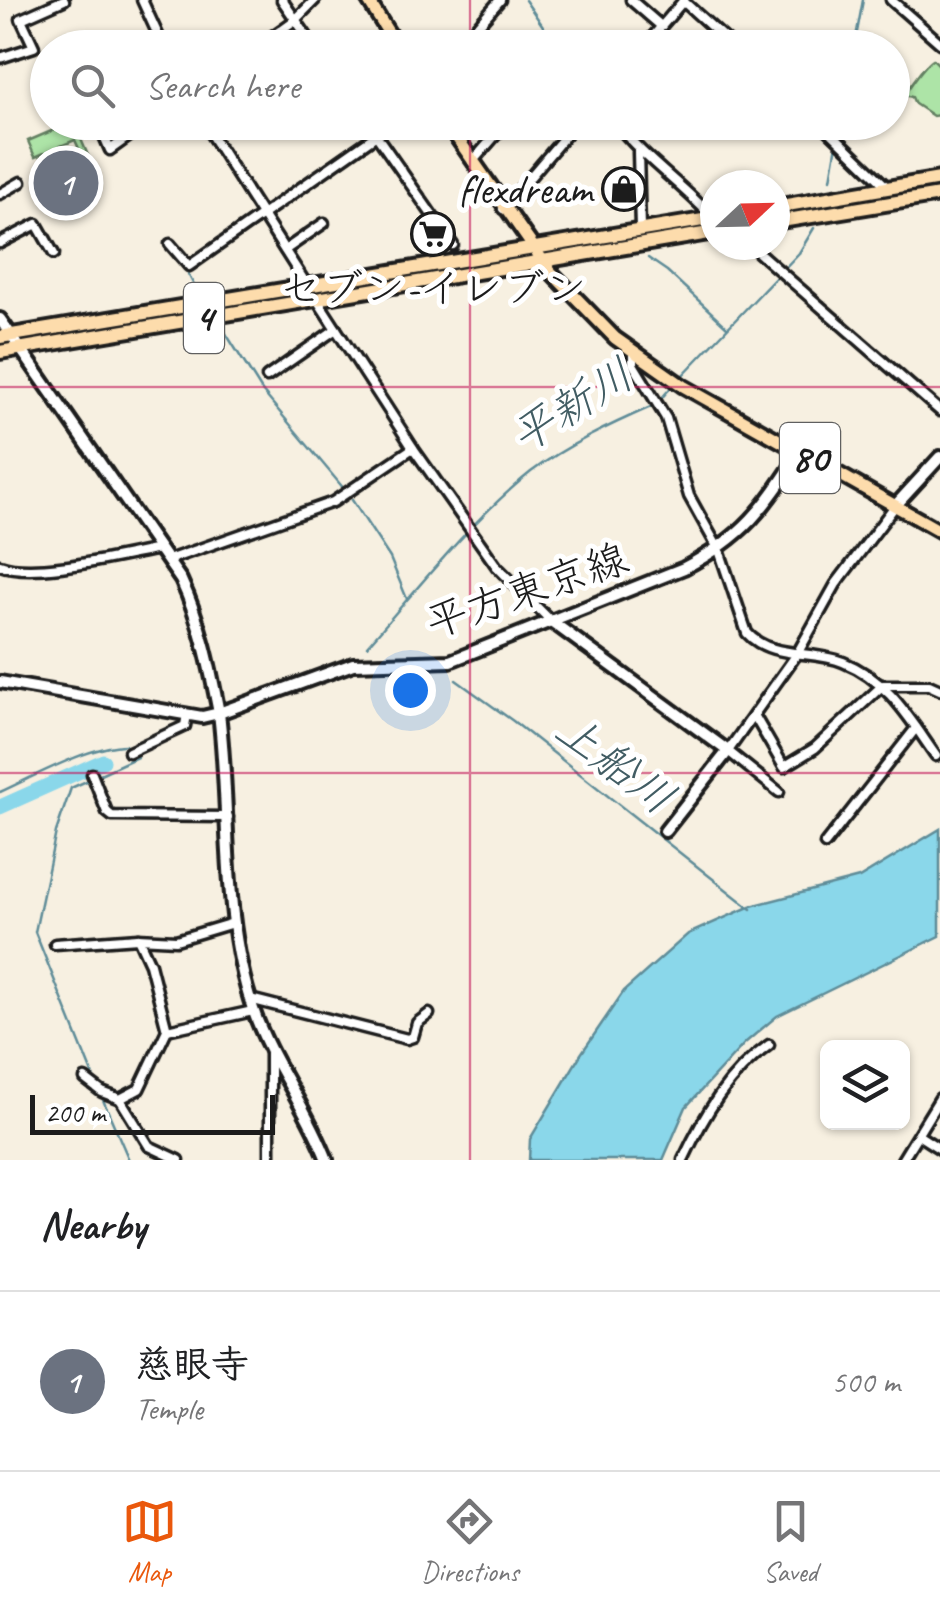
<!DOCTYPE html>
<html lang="en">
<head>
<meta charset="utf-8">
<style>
	:root { --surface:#fff; --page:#f2f2f2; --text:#202124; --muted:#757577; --line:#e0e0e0; --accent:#ea580c }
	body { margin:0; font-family:Caveat,"Klee One",sans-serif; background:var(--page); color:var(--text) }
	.controls { position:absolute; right:30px; bottom:30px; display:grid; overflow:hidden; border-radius:15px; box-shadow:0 2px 8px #0004 }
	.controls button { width:90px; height:90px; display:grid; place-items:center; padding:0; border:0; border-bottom:2px solid var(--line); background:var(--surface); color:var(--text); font:50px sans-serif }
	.compass { position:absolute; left:700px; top:170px; width:90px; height:90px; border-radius:50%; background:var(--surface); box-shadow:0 2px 8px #0004; rotate:68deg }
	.scale { position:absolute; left:30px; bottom:25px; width:245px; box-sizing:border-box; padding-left:10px; border:5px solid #1c1c1c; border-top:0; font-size:28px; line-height:35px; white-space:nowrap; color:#1c1c1c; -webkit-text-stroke:8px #fff; paint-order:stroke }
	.you { position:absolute; left:410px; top:690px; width:35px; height:35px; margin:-25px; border:8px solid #fff; border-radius:50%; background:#1a73e8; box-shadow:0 0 0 15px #1a73e833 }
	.badge { display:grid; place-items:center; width:65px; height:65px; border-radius:50%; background:var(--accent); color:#fff; font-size:32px; font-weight:700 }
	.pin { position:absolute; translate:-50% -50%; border:5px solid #fff; box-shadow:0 2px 10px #0006 }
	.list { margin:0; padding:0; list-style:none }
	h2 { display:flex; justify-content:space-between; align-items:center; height:130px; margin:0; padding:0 40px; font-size:42px }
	h2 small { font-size:32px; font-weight:400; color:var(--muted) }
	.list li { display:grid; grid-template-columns:65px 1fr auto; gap:30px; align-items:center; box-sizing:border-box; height:180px; padding:0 40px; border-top:2px solid var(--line) }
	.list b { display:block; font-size:38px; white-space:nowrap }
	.list p { margin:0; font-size:32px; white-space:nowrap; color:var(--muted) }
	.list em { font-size:32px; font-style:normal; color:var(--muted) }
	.icon { flex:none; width:55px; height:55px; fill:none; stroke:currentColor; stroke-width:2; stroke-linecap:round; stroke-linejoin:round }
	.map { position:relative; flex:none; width:940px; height:1160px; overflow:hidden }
	.search { position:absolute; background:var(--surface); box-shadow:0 2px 8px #0004; left:30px; right:30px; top:30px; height:110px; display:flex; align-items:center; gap:25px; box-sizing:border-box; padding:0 35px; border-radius:55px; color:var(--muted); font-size:38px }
	.sheet { height:310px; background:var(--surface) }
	nav { display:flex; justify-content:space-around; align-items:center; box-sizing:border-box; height:140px; border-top:2px solid var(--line); background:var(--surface); font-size:28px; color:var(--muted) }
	nav a { display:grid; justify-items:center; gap:5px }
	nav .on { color:var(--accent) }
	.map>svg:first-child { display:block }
</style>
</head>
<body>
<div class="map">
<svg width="940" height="1160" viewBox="0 0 940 1160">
	<rect width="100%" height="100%" fill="#f7f0e1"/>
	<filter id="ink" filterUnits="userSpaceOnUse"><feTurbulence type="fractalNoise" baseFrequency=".01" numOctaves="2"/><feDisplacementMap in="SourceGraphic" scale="20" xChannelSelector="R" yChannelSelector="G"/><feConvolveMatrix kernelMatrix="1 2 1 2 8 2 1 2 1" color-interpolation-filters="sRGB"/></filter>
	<g filter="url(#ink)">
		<g fill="#ade4a7" stroke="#648062" stroke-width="2.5">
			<path d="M933 59 940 66V115L933 116 915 104 912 97 904 95C910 86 925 64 933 59Z"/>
			<path d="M70 123H74L90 160 85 162 75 140 35 157 28 141Z"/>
		</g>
		<path fill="#8ad7ea" stroke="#5e8c98" stroke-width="2.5" d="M940 829V936L777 1016 745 1043 686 1107 663 1160H529L530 1139 581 1054 624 991 688 934 751 906 859 878Z"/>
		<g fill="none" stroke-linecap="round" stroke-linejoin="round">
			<g stroke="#5e8c98" stroke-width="2.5">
				<path d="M525 0 558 48"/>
				<path d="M854 48 863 0"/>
				<path d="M610 122 634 153"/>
				<path d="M839 136 841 122"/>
				<path d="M831 179 837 144"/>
				<path d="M648 258 667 271 727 327"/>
				<path d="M188 274 198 293"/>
				<path d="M225 332 262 391 345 490"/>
				<path d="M679 379 799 253 814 228"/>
				<path d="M659 401 674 384"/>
				<path d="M352 500 390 558 407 599"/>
				<path d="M367 646C419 587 470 521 531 472 567 445 612 424 653 406"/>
				<path d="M456 680 513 721 751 909"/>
				<path d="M98 775 137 757"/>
				<path d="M91 779 71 788 56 832 35 932 97 1086"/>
				<path d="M0 792C35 776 89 746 125 745"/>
				<path d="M100 1093 129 1160"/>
			</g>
			<path stroke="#8ad7ea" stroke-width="15" d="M0 807 103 761"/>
			<g stroke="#1c1c1c" stroke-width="15">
				<g id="street">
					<path d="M142 0 164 48"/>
					<path d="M282 0 315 48"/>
					<path d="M631 0 661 26"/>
					<path d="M891 0 940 43"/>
					<path d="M683 1 735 48"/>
					<path d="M256 48 295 20 315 0"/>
					<path d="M458 48 500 0"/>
					<path d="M643 48 684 0"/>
					<path d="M0 58 34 47 21 19 64 0"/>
					<path d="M98 122 110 150 149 122"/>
					<path d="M203 122 308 287"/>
					<path d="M367 122 453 245"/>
					<path d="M615 122C644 159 682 184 713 218"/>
					<path d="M820 122 888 188"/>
					<path d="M638 152 640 229"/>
					<path d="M472 162 507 122"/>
					<path d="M0 194 21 182"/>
					<path d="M503 209 577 122"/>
					<path d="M0 243 37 224 54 254"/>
					<path d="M170 244 189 266 395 122"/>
					<path d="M750 245 940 411"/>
					<path d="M285 250 324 223"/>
					<path d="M316 298 413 448 497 567 551 621"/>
					<path d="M633 352V364L666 418 689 496 719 550 747 633C770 659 813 650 843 662 888 680 909 718 936 756"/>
					<path d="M267 377 336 329"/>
					<path d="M168 560 333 502 413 448"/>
					<path d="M0 565C35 578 121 556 160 549"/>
					<path d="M754 715 784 767 815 748 883 685H929L940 690"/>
					<path d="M129 752 185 726 187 714"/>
					<path d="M92 774 107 812 112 816 228 817"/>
					<path d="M779 792 728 751 797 654 836 584 895 506"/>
					<path d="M825 844 916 728"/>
					<path d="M55 944 138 938 176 940 233 923"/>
					<path d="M250 999 407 1039 413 1037 417 1023 429 1014"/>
					<path d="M167 1030 253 1011"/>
					<path d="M270 1050V1160"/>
					<path d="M85 1079 102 1092 120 1099 139 1089 167 1030 150 964 138 938"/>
					<path d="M120 1099 149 1146 179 1160"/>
					<path d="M918 1135 940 1149"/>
					<path d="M683 1160C704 1115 728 1074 769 1045"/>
					<path d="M902 1160 940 1098"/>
				</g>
			</g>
			<g stroke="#1c1c1c" stroke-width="18">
				<g id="secondary">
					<path d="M0 319 181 580C201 623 210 667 219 713L202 717 0 682"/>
					<path d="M895 506 940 457"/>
					<path d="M551 621 728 751 665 831"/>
					<path d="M327 1160C307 1107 271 1062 253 1009 221 914 231 812 219 713L353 664 450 661 684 568C745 536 763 509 800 453"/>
				</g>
			</g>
			<g stroke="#1c1c1c" stroke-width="19">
				<g id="primary">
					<path d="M368 0 398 48"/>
					<path d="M446 122 550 271 615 338 683 386 940 531"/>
				</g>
			</g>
			<g stroke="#1c1c1c" stroke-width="20">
				<g id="highway">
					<path d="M775 207 940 179"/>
					<path d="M775 222 940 195"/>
					<path d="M0 337 715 218"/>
					<path d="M0 352 715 232"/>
				</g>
			</g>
			<use href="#street" stroke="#fff" stroke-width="8"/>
			<use href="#secondary" stroke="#fff" stroke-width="10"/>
			<use href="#primary" stroke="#fddcac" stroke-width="11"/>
			<use href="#highway" stroke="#fddcac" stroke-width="12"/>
		</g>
	</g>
	<path fill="none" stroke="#c2185b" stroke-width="2.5" stroke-opacity="0.55" d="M470 0V48M470 122V1160M0 387H940M0 773H940"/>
	<defs>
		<g id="shop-ring" transform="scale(2.25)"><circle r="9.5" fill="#fff" stroke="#1c1c1c" stroke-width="1.5"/><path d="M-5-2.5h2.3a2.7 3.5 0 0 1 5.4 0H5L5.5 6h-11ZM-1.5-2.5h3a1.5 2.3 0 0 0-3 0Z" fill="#1c1c1c"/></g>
		<g id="supermarket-ring" transform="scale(2.25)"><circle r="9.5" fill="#fff" stroke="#1c1c1c" stroke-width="1.5"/><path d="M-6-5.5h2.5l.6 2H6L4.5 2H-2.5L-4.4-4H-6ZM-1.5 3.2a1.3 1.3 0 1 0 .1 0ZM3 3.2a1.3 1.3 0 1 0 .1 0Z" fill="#1c1c1c"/></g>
	</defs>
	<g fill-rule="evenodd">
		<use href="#shop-ring" x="624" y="189"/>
		<use href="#supermarket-ring" x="433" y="234"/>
	</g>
	<g text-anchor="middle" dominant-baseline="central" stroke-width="10" stroke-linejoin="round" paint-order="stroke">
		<g fill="#fff" stroke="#606060" stroke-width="2.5">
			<rect x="184" y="283" width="40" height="70" rx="8"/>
			<rect x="780" y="423" width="60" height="70" rx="8"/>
		</g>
		<g font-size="40" font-weight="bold" fill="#1c1c1c">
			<text x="204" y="318">4</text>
			<text x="810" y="458">80</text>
		</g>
		<g font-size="42" fill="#1c1c1c" stroke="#fff" text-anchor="end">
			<text x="592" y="189">flexdream</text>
			<text x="433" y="288" text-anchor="middle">セブン-イレブン</text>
		</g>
		<g font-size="42" fill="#1c1c1c" stroke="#fff">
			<text transform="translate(527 591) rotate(-19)">平方東京線</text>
		</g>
		<g font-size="45" font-style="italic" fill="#425d64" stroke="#fff">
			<text transform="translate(572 406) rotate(-32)">平新川</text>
			<text transform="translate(615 764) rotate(37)">上船川</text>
		</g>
	</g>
</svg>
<div class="controls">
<button><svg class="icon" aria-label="layers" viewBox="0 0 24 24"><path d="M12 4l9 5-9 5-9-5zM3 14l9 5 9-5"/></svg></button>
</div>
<svg class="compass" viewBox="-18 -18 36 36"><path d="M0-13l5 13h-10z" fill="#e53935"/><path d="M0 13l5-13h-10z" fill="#757577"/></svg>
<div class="scale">200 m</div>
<div class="you"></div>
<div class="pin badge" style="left:66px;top:183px;background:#6b7280">1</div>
<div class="search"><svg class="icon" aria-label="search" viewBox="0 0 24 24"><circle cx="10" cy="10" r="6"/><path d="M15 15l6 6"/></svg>Search here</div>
</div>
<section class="sheet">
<h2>Nearby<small></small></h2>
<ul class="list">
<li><span class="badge" style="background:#6b7280">1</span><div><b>慈眼寺</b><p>Temple</p></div><em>500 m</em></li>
</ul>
</section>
<nav>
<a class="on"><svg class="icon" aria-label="map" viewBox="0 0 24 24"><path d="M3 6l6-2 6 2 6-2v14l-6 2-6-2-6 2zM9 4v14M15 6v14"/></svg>Map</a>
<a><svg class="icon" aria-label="directions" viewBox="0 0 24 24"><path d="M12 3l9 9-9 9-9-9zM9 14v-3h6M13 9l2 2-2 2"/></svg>Directions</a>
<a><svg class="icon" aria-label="saved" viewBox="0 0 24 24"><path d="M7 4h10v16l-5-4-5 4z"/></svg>Saved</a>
</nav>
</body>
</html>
